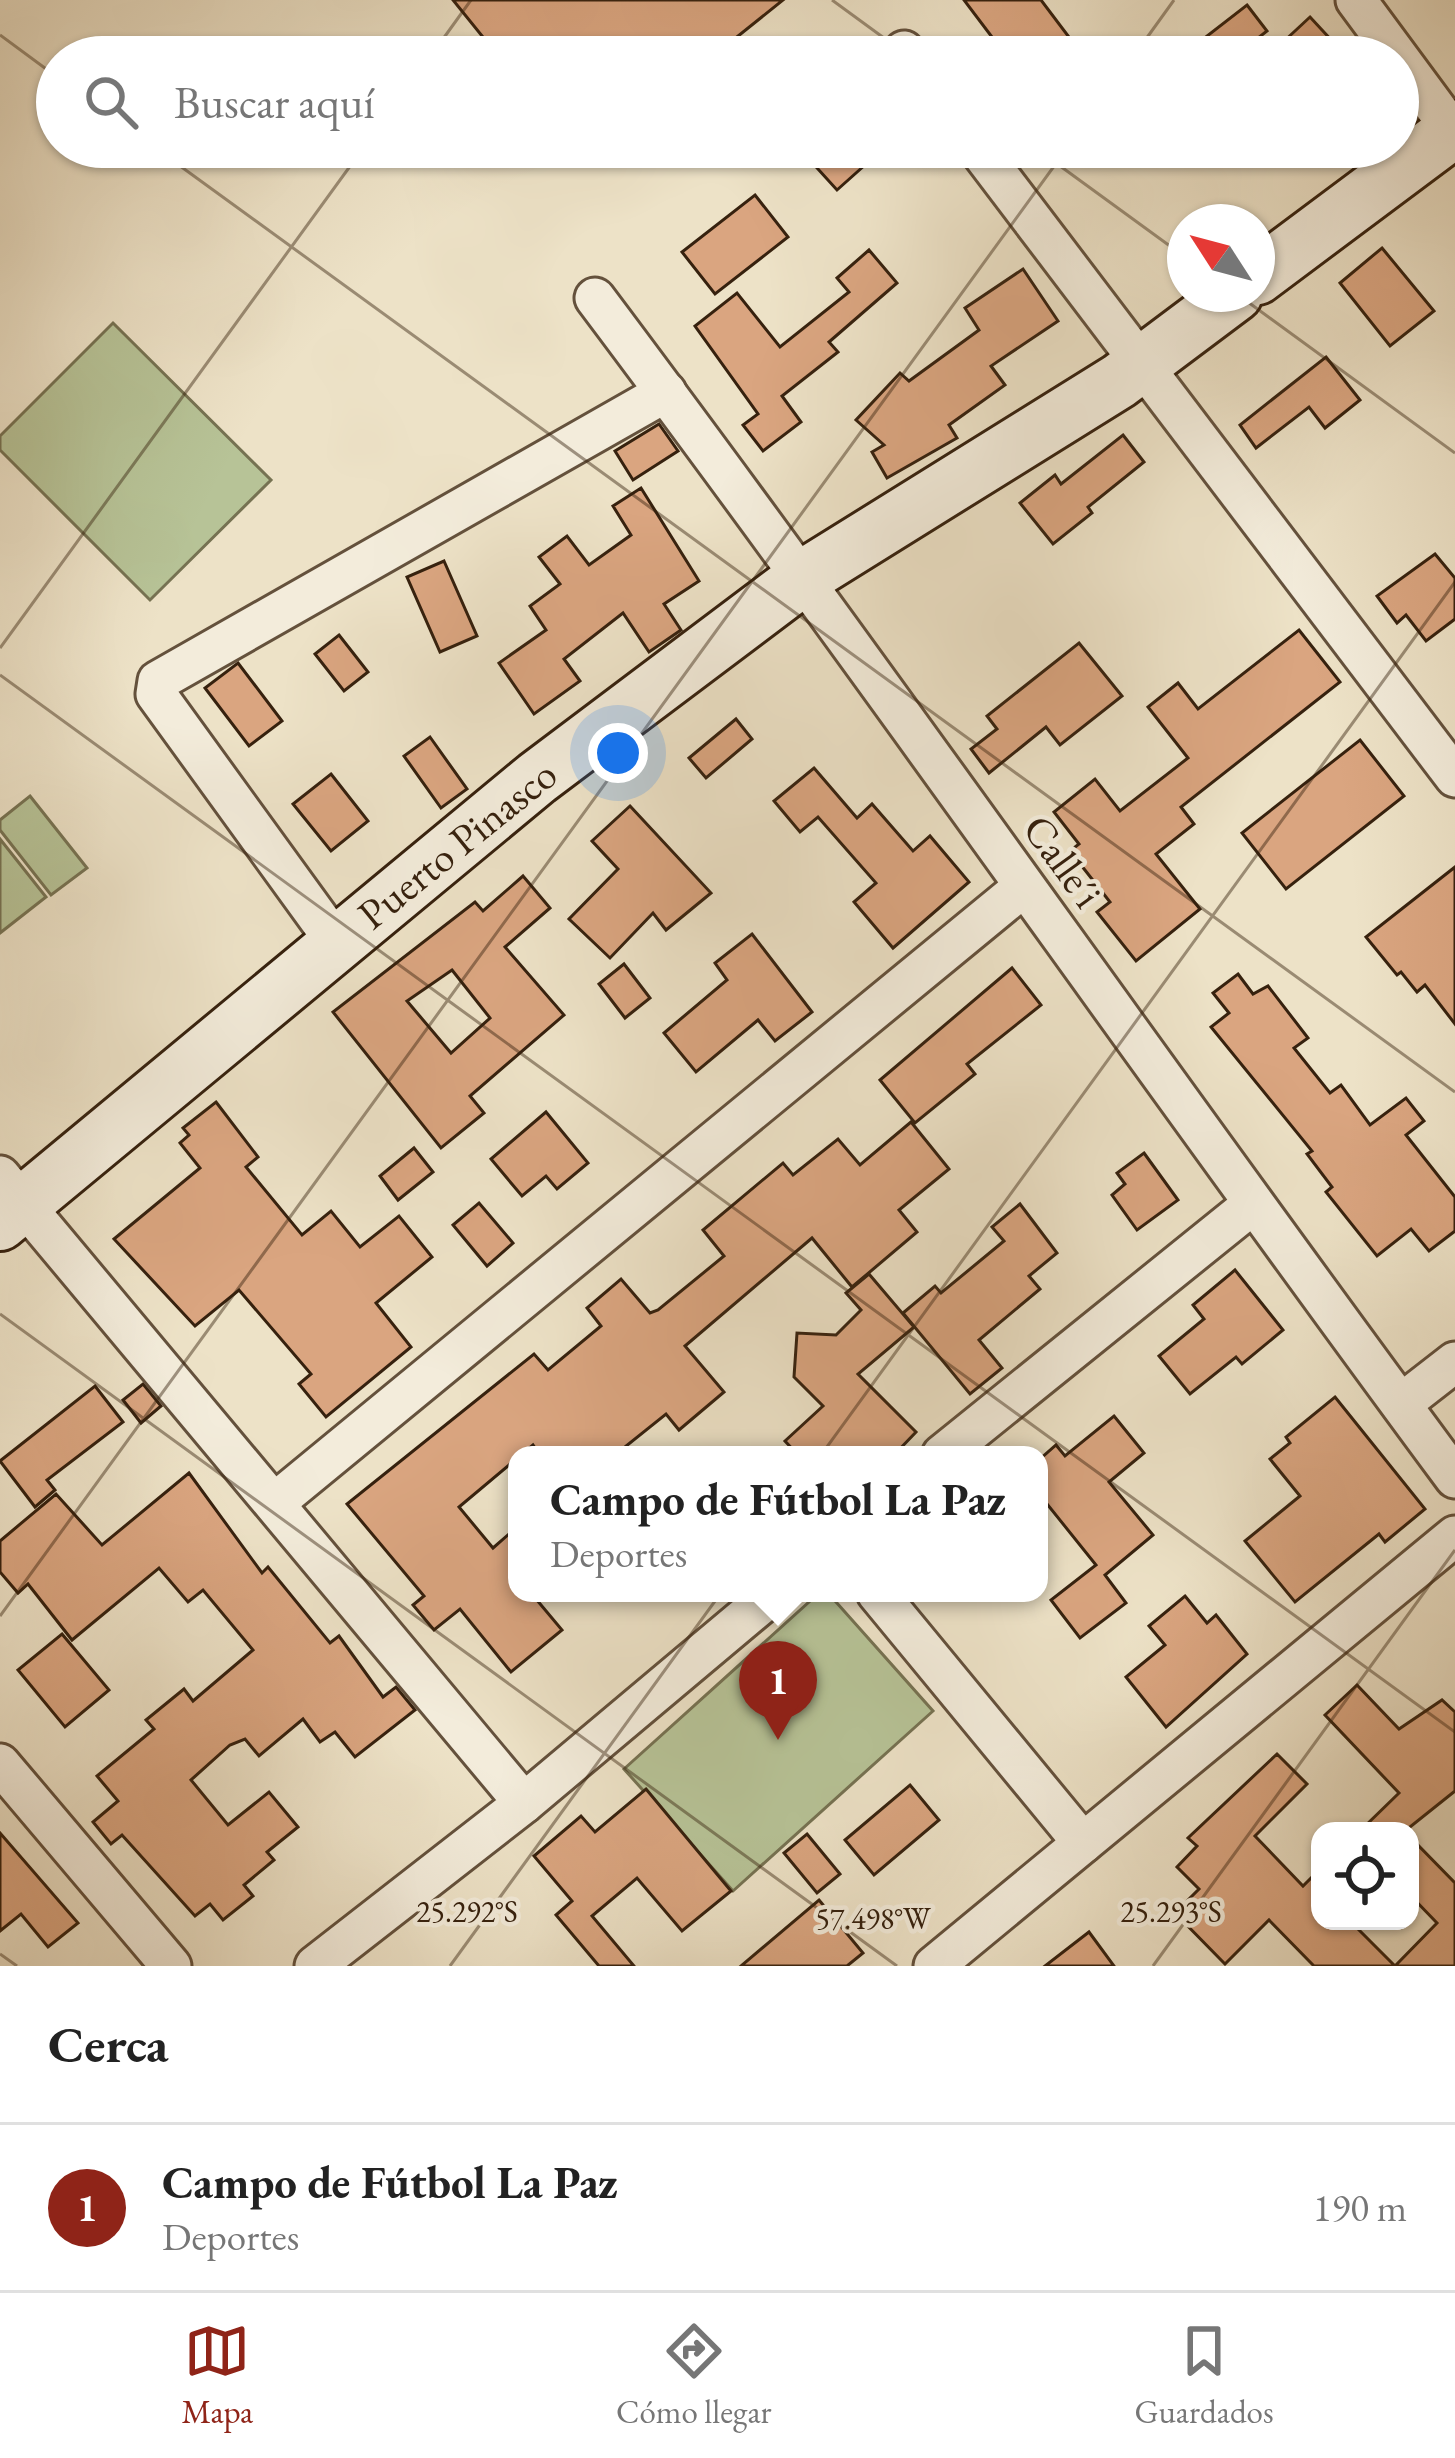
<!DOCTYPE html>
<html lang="es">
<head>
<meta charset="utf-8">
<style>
	:root { --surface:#fff; --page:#f6f6f6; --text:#222; --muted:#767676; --line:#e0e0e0; --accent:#8f2418 }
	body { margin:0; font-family:"EB Garamond",serif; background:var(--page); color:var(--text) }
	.controls { position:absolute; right:36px; bottom:36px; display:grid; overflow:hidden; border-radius:24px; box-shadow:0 3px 9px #0004 }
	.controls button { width:108px; height:108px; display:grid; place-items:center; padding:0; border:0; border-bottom:3px solid var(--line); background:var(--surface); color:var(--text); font:60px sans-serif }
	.compass { position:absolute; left:1167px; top:204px; width:108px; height:108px; border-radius:50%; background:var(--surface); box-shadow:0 3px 9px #0004; rotate:306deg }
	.you { position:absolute; left:618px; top:753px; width:42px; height:42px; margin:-30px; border:9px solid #fff; border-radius:50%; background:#1a73e8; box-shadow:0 0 0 18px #1a73e833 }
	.badge { display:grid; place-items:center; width:78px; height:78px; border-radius:50%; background:var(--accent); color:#fff; font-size:39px; font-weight:700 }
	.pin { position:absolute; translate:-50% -99px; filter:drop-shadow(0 3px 6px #0008) }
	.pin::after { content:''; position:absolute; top:63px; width:42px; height:36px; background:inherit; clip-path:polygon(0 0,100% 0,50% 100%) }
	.popup { position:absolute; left:508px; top:1446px; width:540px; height:156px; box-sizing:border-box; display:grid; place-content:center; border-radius:24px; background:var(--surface); filter:drop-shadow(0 3px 9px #0005); font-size:39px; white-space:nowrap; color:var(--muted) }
	.popup b { font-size:45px; color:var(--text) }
	.popup::after { content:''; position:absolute; left:50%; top:100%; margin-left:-24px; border:24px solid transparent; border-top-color:var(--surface) }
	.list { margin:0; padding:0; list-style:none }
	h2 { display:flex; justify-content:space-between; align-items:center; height:156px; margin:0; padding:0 48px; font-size:51px }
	h2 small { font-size:39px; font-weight:400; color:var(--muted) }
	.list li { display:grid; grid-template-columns:78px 1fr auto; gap:36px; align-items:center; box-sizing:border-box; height:168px; padding:0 48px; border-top:3px solid var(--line) }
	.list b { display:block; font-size:45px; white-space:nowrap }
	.list p { margin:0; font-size:39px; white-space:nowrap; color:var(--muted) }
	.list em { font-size:39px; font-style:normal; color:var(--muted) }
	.icon { flex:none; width:66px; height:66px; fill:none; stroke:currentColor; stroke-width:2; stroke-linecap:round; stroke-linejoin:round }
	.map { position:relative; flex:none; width:1455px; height:1966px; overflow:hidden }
	.search { position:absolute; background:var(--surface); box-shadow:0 3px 9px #0004; left:36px; right:36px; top:36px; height:132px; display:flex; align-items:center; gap:30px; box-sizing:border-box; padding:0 42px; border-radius:66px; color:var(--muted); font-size:45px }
	.sheet { height:324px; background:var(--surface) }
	nav { display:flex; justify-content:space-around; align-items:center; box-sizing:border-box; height:168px; border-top:3px solid var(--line); background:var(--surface); font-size:33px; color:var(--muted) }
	nav a { display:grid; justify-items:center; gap:6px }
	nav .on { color:var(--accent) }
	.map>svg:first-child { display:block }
</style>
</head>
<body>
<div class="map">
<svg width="1455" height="1966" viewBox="0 0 1455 1966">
	<rect width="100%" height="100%" fill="#ede2c7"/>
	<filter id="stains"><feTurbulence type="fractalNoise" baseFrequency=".00167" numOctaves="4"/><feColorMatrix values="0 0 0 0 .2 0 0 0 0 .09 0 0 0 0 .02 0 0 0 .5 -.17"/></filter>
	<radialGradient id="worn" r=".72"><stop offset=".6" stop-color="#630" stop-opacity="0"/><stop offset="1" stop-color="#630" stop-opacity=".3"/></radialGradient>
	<g fill="#b7c397" stroke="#767252" stroke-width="3">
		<path d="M113 323 271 480 150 600 0 450V436Z"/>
		<path d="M30 796 87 868 51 895 0 830V820Z"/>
		<path d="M0 839 46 897 0 933Z"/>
		<path d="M819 1593H828L933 1711 733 1891 624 1769Z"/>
	</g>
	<g fill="#daa580" stroke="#36210e" stroke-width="3" fill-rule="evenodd">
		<path d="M453 0H783L712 57H499Z"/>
		<path d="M964 0H1041L1084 57H974L995 41Z"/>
		<path d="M1247 5 1267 31 1234 57H1180Z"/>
		<path d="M1310 17 1347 57H1267Z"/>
		<path d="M798 147H885L837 190Z"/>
		<path d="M755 195 788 237 715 294 682 252Z"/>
		<path d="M1382 248 1434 311 1390 346 1340 283Z"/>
		<path d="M869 250 897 283 829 342 838 352 782 396 801 422 763 451 743 425 758 414 695 326 737 293 780 347 849 292 837 278Z"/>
		<path d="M1023 269 1058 321 991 366 1005 385 949 425 957 438 887 478 872 452 884 445 856 420 900 373 909 381 979 330 965 308Z"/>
		<path d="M1326 357 1360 400 1325 428 1309 407 1256 448 1240 425Z"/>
		<path d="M659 424 678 451 633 480 615 451Z"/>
		<path d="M1123 435 1144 462 1088 507 1092 513 1053 544 1020 503 1055 475 1061 484Z"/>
		<path d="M641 488 699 581 664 604 681 630 649 652 623 613 564 659 580 681 534 714 499 663 546 630 530 606 560 584 539 557 567 536 589 565 631 535 613 506Z"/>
		<path d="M1435 554 1455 578V619L1426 641 1406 615 1397 623 1377 596Z"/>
		<path d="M444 561 477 636 440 652 407 577Z"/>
		<path d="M1299 630 1340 682 1181 807 1194 824 1156 854 1200 909 1136 961 1097 912 1110 902 1070 851 1079 844 1054 812 1095 779 1120 811 1188 758 1148 707 1178 683 1198 709Z"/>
		<path d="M339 635 368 672 344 691 315 654Z"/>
		<path d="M1079 643 1122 696 1060 745 1046 727 989 773 971 749 997 729 987 716Z"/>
		<path d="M238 663 282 721 249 746 205 688Z"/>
		<path d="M736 719 752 739 706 778 689 758Z"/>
		<path d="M430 737 467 789 441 808 404 756Z"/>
		<path d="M1360 740 1404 796 1286 889 1242 833Z"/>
		<path d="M814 768 857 818 872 804 913 851 930 836 969 882 893 948 854 902 876 883 818 817 800 832 774 801Z"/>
		<path d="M331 774 368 821 331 851 293 804Z"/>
		<path d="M630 806 711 893 666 930 653 913 610 958 569 919 618 869 592 841Z"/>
		<path d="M1455 867V1024L1425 985 1417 992 1401 972 1397 975 1366 937Z"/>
		<path d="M523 876 550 908 505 947 564 1015 470 1096 484 1113 441 1148 333 1012 475 902 483 911ZM452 970 490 1018 451 1053 407 1001Z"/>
		<path d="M752 934 812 1012 775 1041 758 1020 696 1072 664 1033 727 980 715 963Z"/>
		<path d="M624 964 650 998 625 1018 599 984Z"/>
		<path d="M1012 968 1041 1005 967 1064 975 1074 915 1123 880 1080Z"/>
		<path d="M1238 974 1253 994 1268 986 1308 1038 1294 1048 1330 1093 1341 1085 1370 1125 1406 1098 1424 1121 1406 1135 1455 1197V1231L1429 1251 1411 1229 1377 1256 1326 1192 1332 1187 1307 1154 1312 1151 1211 1027 1229 1013 1213 993Z"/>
		<path d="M216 1102 258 1157 246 1167 302 1235 331 1211 360 1247 399 1216 432 1257 376 1303 411 1347 326 1417 299 1384 311 1374 239 1290 195 1326 114 1239 200 1168 180 1143 189 1135 183 1128Z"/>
		<path d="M546 1112 588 1163 557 1189 546 1176 522 1196 491 1159Z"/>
		<path d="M911 1122 949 1169 899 1210 917 1232 852 1287 812 1238 685 1346 724 1392 679 1430 666 1414 615 1455H540L533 1445 459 1507 493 1548 517 1527V1593H531L562 1630 511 1672 460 1609 434 1630 413 1605 424 1596 347 1504 534 1354 548 1370 601 1326 587 1308 621 1279 650 1313 658 1310 724 1256 703 1230 783 1163 793 1175 838 1139 860 1165Z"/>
		<path d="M414 1148 433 1172 398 1200 380 1176Z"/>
		<path d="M1144 1153 1178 1200 1137 1230 1112 1195 1125 1184 1117 1173Z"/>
		<path d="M479 1203 513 1243 487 1266 453 1225Z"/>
		<path d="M1020 1204 1057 1253 1029 1276 1040 1289 979 1340 1002 1368 970 1394 903 1313 935 1286 941 1293 1004 1241 992 1227Z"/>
		<path d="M1235 1270 1283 1330 1242 1364 1236 1357 1190 1394 1159 1356 1204 1319 1193 1305Z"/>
		<path d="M869 1274 914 1327 858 1374 916 1432 894 1455H798L785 1441 823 1406 794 1377 797 1333 836 1335 861 1310 846 1293Z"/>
		<path d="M143 1384 161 1406 141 1423 123 1400Z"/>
		<path d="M95 1386 123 1422 47 1480 55 1490 35 1507 0 1461Z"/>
		<path d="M1335 1397 1425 1509 1385 1542 1379 1534 1295 1602 1245 1541 1300 1496 1270 1459 1290 1443 1286 1437Z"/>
		<path d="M1114 1416 1144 1453 1109 1482 1153 1535 1105 1575 1126 1603 1080 1638 1051 1600 1096 1565 1039 1494V1460L1056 1445 1065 1456Z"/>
		<path d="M189 1473 262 1573 268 1567 330 1643 339 1636 383 1697 396 1687 415 1710 355 1757 335 1732 320 1742 303 1719 259 1756 245 1739 230 1745 191 1780 228 1825 269 1792 298 1827 267 1852 274 1860 244 1885 253 1896 223 1920 210 1904 195 1916 122 1835 111 1844 93 1822 118 1801 97 1776 154 1729 146 1720 184 1689 193 1701 253 1650 203 1590 188 1602 159 1568 72 1640 28 1584 18 1593 0 1572V1541L56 1494 102 1545Z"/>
		<path d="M1185 1596 1207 1623 1216 1615 1247 1654 1166 1727 1126 1677 1165 1645 1149 1626Z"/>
		<path d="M62 1634 109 1690 65 1727 18 1670Z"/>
		<path d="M1357 1685 1399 1729 1442 1700 1455 1712V1791L1405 1831H1360L1399 1793 1325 1715Z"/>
		<path d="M1277 1754 1307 1784 1255 1836 1303 1886 1320 1869V1921H1350L1395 1966 1437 1923 1410 1895V1837L1455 1883V1966H1314L1269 1920 1225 1964 1175 1913 1199 1889 1177 1867 1197 1846 1188 1838Z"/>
		<path d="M910 1785 939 1820 874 1875 845 1840Z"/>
		<path d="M646 1789 731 1891 682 1931 637 1878 592 1916 634 1966H599L556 1915 572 1901 534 1856 581 1816 595 1832Z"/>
		<path d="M0 1833 78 1923 48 1947 21 1914 0 1931Z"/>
		<path d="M807 1834 840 1874 817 1893 784 1853Z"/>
		<path d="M819 1900 863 1953 847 1966H741Z"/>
		<path d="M1089 1932 1114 1966H1045Z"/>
	</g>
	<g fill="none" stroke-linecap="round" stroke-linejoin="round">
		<g stroke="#64513c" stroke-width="45">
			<g id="street">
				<path d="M1356 0 1455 134"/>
				<path d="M904 51 909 57"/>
				<path d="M977 147 1455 777"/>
				<path d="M595 298C887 687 1165 1087 1455 1478"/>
				<path d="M335 941 156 694 158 681 666 392"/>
				<path d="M0 1176 524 1803 315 1966"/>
				<path d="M1401 1404 1455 1362"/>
				<path d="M942 1455 1253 1204"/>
				<path d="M277 1501 1022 888"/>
				<path d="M877 1593 1083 1843"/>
				<path d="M0 1764 171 1966"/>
				<path d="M524 1803 774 1593"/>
				<path d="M934 1966 1455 1536"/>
			</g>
		</g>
		<g stroke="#36210e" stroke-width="60">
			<g id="secondary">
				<path d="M1257 277 1455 129"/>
				<path d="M0 1223 537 778 804 577 1119 381 1235 294"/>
			</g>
		</g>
		<use href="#street" stroke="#f3ecdb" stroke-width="39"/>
		<use href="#secondary" stroke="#f3ecdb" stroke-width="54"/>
	</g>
	<path fill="none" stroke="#36210e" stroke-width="3" stroke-opacity="0.45" d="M832 0 910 57M0 35 57 77M430 57 471 0M1133 57 1174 0M154 147 1455 1092M1034 147 1185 257M1237 294 1455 453M0 648 364 147M0 675 1455 1732M0 1314 897 1966M0 1616 1068 147M0 1954 17 1966M450 1966 1455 582M1153 1966 1455 1550"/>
	<g text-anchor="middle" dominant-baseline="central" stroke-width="9" stroke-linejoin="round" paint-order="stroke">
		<g font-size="42" fill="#36210e" stroke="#f3ecdb">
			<text transform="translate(457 844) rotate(-39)">Puerto Pinasco</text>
			<text transform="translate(1063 861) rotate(54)">Calle´i</text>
		</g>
	</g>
	<g font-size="30" text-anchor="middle" fill="#36210e" stroke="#f3ecdb" stroke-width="9" stroke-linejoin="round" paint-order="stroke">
		<text x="467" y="1922">25.292°S</text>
		<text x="1171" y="1922">25.293°S</text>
		<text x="873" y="1929">57.498°W</text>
	</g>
	<rect width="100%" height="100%" filter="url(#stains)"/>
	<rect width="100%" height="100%" fill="url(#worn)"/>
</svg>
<div class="controls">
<button><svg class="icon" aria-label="locate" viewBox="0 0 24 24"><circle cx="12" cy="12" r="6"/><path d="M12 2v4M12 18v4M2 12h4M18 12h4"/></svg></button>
</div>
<svg class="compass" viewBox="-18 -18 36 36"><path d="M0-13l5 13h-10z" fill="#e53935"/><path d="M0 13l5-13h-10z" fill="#767676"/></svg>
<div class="you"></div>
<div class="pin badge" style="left:778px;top:1740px">1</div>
<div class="popup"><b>Campo de Fútbol La Paz</b>Deportes</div>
<div class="search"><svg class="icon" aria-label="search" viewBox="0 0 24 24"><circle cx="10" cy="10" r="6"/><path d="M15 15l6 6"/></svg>Buscar aquí</div>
</div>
<section class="sheet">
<h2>Cerca<small></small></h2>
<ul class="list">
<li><span class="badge">1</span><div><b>Campo de Fútbol La Paz</b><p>Deportes</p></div><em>190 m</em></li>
</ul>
</section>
<nav>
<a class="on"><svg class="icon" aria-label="map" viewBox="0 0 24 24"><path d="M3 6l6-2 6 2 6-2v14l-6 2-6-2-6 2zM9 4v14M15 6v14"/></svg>Mapa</a>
<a><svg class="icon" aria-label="directions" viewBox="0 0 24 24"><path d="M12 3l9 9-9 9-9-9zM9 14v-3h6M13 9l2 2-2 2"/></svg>Cómo llegar</a>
<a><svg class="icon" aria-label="saved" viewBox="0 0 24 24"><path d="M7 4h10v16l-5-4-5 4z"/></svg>Guardados</a>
</nav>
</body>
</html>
